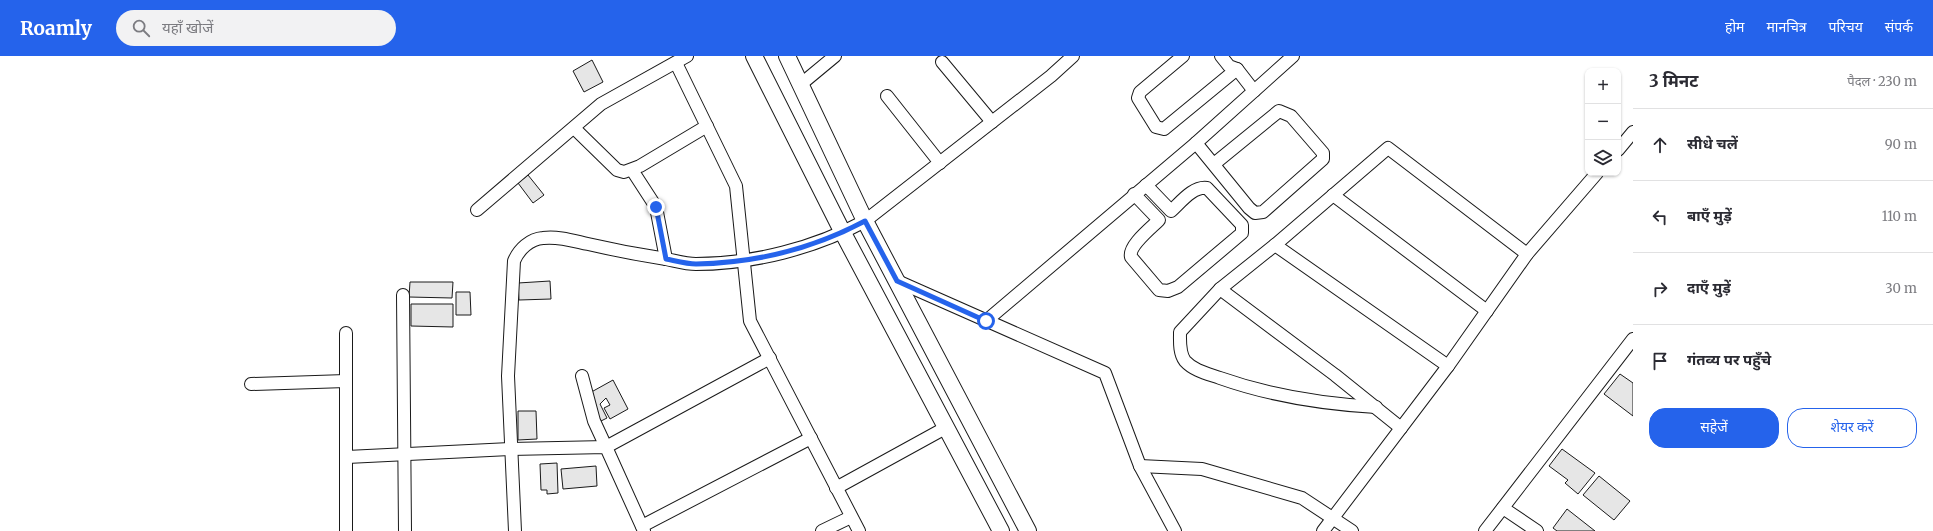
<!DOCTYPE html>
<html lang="hi">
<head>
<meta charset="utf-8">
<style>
	:root { --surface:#fff; --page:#f2f2f3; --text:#2b2b33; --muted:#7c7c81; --line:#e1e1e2; --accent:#2563eb }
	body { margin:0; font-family:Merriweather,"Noto Sans Devanagari",serif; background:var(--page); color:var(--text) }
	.controls { position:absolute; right:12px; top:12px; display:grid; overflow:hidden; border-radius:8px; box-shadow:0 1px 3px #0004 }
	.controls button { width:36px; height:36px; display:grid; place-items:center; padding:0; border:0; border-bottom:1px solid var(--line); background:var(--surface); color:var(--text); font:20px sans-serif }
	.stop { position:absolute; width:12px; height:12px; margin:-9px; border:3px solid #2563eb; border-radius:50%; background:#fff }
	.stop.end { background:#2563eb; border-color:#fff; box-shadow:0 1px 4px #0008 }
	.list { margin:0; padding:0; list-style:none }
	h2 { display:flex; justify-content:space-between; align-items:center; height:52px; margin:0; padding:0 16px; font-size:17px }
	h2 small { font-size:13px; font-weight:400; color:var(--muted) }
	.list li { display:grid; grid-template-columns:26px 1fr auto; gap:12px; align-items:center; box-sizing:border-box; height:72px; padding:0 16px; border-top:1px solid var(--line) }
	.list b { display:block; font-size:15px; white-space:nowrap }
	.list em { font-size:13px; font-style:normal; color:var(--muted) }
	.actions { display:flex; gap:8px; padding:12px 16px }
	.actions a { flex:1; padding:9px 0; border:1px solid var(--accent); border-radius:16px; text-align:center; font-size:14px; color:var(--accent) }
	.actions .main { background:var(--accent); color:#fff }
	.icon { flex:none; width:22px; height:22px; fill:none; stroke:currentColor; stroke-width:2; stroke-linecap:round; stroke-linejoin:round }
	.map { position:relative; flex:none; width:1633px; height:475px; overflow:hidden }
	header { display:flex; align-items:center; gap:24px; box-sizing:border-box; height:56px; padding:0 20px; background:var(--accent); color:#fff }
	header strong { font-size:19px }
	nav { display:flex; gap:22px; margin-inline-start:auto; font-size:14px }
	.search { width:280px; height:36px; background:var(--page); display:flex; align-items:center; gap:10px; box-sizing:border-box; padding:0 14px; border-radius:22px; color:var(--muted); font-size:15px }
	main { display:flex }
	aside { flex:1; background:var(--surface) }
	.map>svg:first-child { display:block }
</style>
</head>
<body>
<header>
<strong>Roamly</strong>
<div class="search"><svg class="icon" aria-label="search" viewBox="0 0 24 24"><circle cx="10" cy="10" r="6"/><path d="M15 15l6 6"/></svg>यहाँ खोजें</div>
<nav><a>होम</a><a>मानचित्र</a><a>परिचय</a><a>संपर्क</a></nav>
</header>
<main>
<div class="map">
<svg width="1633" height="475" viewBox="0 0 1633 475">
	<rect width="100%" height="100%" fill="#fff"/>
	<g fill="#e6e6e6" stroke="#1a1a1a">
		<path d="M592 4 603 26 584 36 573 15Z"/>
		<path d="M528 119 544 139 533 147 518 127Z"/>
		<path d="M550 225 551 243 519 244 518 227Z"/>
		<path d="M410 226H453L452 242 409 241Z"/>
		<path d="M456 236H470L471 259H456Z"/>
		<path d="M411 248H453V271L411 270Z"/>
		<path d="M1620 318 1633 327V360L1604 338Z"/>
		<path d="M613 324 628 353 610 363 604 352 610 349 606 342 600 348 607 362 601 365 586 339Z"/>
		<path d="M518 355H536L537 383 518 384Z"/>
		<path d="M1562 393 1595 417 1578 438 1565 427 1568 424 1549 410Z"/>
		<path d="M557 407 558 437 547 438V434H541L540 408Z"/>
		<path d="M596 410 597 430 563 433 561 413Z"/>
		<path d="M1599 420 1630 445 1614 464 1583 439Z"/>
		<path d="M1567 453 1595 475H1557L1553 472Z"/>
	</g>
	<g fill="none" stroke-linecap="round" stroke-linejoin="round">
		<g stroke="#1a1a1a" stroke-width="14">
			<g id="street">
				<path d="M1183 0 1140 36 1138 42 1156 71 1164 73 1237 13"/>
				<path d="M1221 0 1229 10 1237 13 1254 35"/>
				<path d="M942 6 992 66"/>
				<path d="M676 7 736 130 750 265 859 475"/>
				<path d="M800 29 835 0"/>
				<path d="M887 40 940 107"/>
				<path d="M574 72 617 114 624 116 640 110 707 70"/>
				<path d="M1196 87 1249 152 1255 157 1263 156 1323 103V97L1291 60 1279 55 1214 108"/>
				<path d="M1618 94 1633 76"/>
				<path d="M632 114 656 151 666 203"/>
				<path d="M1134 138 1159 164C1151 172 1128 190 1131 201L1159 234 1168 235 1178 231 1242 177V169L1207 132C1193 130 1181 146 1171 155L1146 129"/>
				<path d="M1333 139 1487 255"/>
				<path d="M477 154 601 48 687 0"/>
				<path d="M1275 189 1448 310"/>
				<path d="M897 225 1105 317 1140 410 1175 475"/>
				<path d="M1220 233 1335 319 1401 372"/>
				<path d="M403 239 405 475"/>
				<path d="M986 265 1196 87 1293 0"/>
				<path d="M346 277V475"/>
				<path d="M582 320 594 365 606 391 770 302"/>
				<path d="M251 328 346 325"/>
				<path d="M1376 351C1323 348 1271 340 1220 322 1209 318 1194 315 1185 305 1179 297 1180 285 1180 276L1220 233 1275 189 1388 92 1527 198"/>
				<path d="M347 401 510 393 606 391 644 475"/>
				<path d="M1140 410 1202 413 1302 442 1352 475"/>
				<path d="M836 432 947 371"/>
				<path d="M1503 452 1537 475"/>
				<path d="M642 470 811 382"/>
				<path d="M515 475 508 320 514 205C519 193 530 183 543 182 559 180 574 185 588 188 614 194 640 199 666 203 676 205 686 208 696 208 753 208 815 192 865 165L1051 20 1073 0"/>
				<path d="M822 475 851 461"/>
				<path d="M1323 475 1448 310 1527 198 1597 117"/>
				<path d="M1485 475 1633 283"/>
			</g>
		</g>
		<g stroke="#1a1a1a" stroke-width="18">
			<g id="secondary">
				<path d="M754 0 843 177 1001 475"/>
				<path d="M787 0 865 165 1028 475"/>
			</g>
		</g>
		<use href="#street" stroke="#fff" stroke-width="12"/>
		<use href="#secondary" stroke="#fff" stroke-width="16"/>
	</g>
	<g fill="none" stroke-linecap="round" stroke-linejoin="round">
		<path stroke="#2563eb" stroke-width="5" d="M656 151 666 203C676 205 687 208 696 208 755 207 814 192 865 165L897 225 986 265"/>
	</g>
</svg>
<div class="controls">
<button>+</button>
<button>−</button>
<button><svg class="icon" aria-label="layers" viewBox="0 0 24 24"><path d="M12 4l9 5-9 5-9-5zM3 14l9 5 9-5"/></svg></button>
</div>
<div class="stop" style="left:986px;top:265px"></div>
<div class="stop end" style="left:656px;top:151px"></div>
</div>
<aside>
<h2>3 मिनट<small>पैदल · 230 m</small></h2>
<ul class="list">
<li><svg class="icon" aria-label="ahead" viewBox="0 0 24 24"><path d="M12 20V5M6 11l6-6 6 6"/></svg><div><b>सीधे चलें</b></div><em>90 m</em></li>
<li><svg class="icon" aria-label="left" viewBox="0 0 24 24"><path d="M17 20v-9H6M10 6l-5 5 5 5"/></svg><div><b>बाएँ मुड़ें</b></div><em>110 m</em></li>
<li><svg class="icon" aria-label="right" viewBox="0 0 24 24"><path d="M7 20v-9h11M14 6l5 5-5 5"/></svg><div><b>दाएँ मुड़ें</b></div><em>30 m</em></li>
<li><svg class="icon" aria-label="arrive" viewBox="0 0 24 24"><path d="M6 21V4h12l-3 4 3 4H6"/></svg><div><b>गंतव्य पर पहुँचे</b></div></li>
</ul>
<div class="actions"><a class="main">सहेजें</a><a>शेयर करें</a></div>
</aside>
</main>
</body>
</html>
